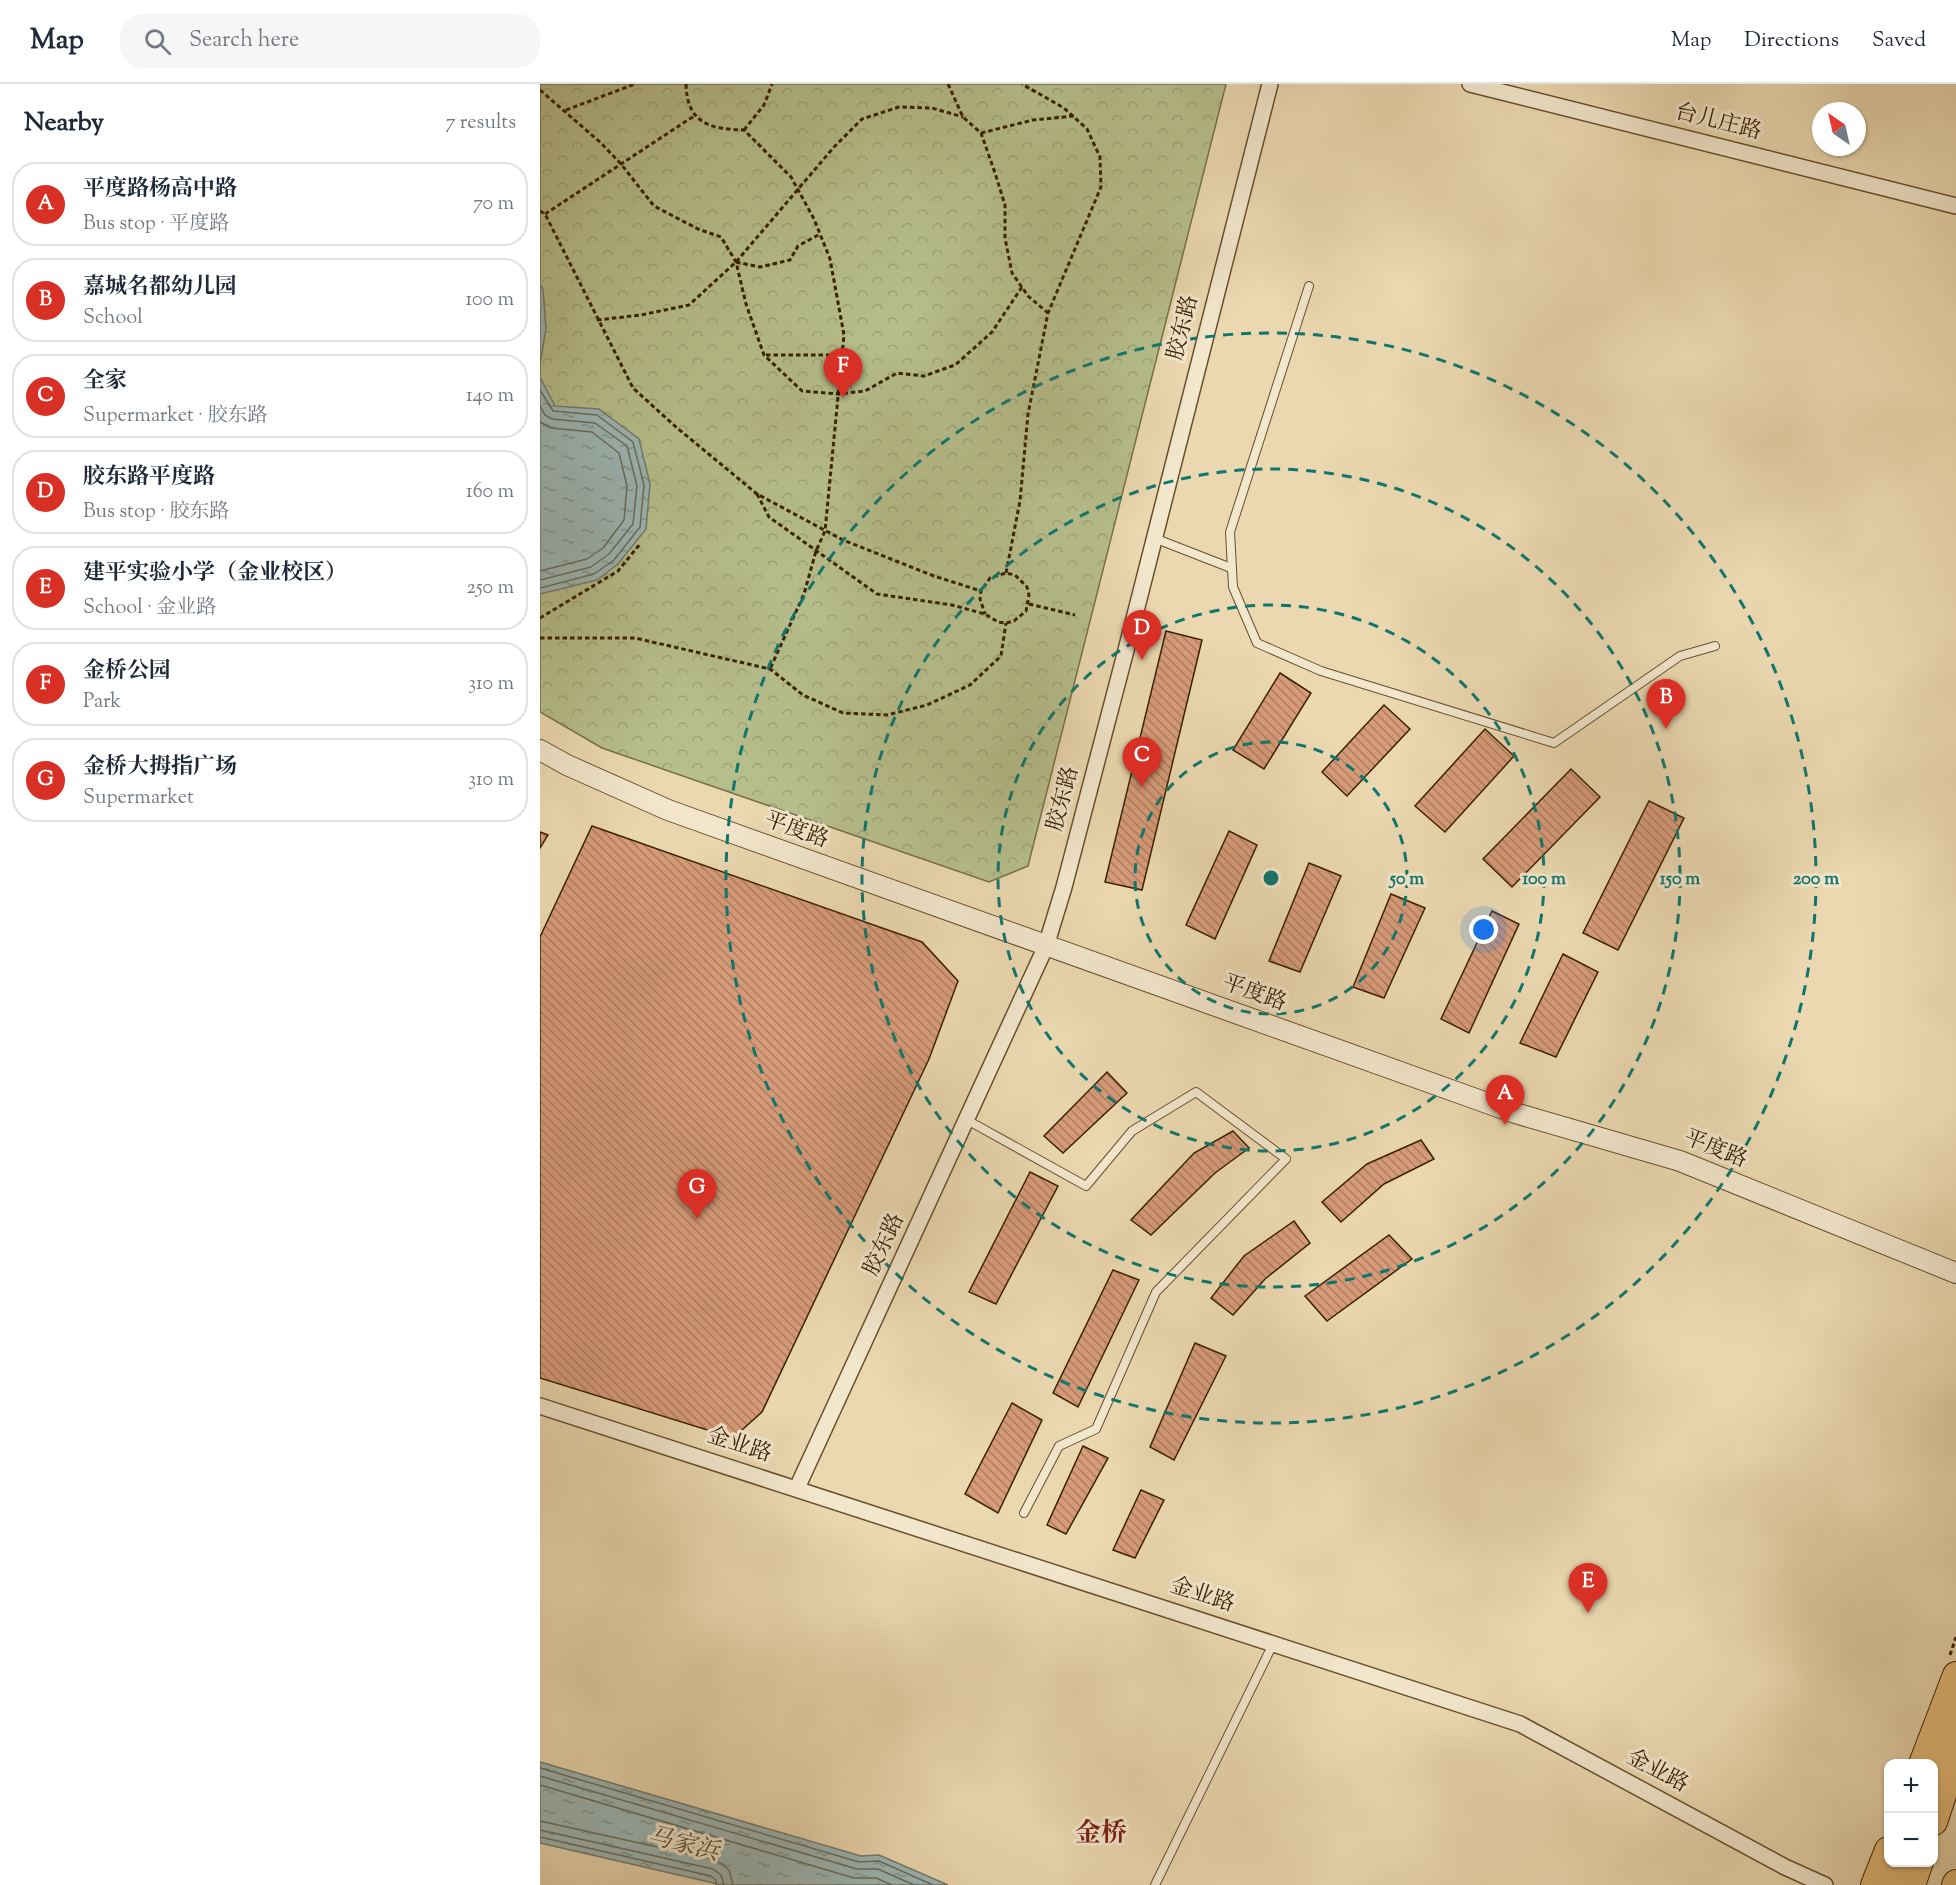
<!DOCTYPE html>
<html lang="en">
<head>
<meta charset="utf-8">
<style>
	:root { --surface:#fff; --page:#f6f6f7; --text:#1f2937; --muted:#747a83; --line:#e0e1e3; --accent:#d93025 }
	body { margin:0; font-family:"Sorts Mill Goudy","Noto Serif SC",serif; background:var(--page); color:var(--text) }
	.controls { position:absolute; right:18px; bottom:18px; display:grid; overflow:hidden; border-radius:12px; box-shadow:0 2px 4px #0004 }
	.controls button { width:54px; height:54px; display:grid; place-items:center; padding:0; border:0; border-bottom:2px solid var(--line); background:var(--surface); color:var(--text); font:30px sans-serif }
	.compass { position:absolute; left:1272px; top:18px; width:54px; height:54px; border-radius:50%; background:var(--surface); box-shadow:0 2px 4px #0004; rotate:326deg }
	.you { position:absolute; left:944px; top:846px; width:21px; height:21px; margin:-15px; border:4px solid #fff; border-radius:50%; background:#1a73e8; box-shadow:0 0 0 9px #1a73e833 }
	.badge { display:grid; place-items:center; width:39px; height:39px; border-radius:50%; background:var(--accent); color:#fff; font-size:20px; font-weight:700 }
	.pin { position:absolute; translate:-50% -50px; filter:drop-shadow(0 2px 3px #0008) }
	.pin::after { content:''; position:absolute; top:32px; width:21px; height:18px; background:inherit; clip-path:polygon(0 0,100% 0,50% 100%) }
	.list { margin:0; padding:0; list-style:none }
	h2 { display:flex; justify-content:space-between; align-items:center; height:78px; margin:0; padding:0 24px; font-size:26px }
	h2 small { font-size:20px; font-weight:400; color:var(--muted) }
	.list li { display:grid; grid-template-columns:39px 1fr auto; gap:18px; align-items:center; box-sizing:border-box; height:84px; margin:0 12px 12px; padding:0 12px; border:2px solid var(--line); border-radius:24px }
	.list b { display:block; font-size:22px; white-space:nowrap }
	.list p { margin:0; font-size:20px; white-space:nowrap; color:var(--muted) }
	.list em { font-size:20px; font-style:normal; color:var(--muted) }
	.icon { flex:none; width:33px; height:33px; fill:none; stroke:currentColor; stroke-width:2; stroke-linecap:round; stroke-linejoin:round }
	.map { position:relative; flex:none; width:1416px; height:1801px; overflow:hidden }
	header { display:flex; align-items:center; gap:36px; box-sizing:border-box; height:84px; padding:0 30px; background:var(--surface); border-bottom:2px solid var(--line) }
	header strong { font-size:28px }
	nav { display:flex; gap:33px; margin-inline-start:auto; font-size:21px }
	.search { width:420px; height:54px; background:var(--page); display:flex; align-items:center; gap:15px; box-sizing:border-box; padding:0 21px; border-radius:24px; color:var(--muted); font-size:22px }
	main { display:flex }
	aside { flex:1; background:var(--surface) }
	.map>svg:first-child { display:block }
</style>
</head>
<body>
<header>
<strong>Map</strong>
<div class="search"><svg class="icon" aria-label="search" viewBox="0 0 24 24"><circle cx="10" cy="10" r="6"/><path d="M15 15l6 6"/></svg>Search here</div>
<nav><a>Map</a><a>Directions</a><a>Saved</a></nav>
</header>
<main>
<aside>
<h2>Nearby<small>7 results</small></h2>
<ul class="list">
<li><span class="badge">A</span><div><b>平度路杨高中路</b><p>Bus stop · 平度路</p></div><em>70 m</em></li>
<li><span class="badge">B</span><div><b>嘉城名都幼儿园</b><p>School</p></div><em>100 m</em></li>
<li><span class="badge">C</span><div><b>全家</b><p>Supermarket · 胶东路</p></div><em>140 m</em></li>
<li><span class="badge">D</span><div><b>胶东路平度路</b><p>Bus stop · 胶东路</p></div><em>160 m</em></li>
<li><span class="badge">E</span><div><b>建平实验小学（金业校区）</b><p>School · 金业路</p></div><em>250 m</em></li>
<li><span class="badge">F</span><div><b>金桥公园</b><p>Park</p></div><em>310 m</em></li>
<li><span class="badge">G</span><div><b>金桥大拇指广场</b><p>Supermarket</p></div><em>310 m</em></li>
</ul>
</aside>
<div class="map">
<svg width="1416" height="1801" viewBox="0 0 1416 1801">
	<defs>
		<pattern id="park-crowns" width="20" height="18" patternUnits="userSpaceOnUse" patternTransform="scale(1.5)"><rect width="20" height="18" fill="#b6bf8c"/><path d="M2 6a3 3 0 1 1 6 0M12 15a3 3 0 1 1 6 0" fill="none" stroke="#9da477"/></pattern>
		<pattern id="water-ripples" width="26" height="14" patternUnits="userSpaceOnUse" patternTransform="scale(1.5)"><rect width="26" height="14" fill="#9cb7b6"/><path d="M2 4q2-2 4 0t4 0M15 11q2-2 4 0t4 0" fill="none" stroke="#809492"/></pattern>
		<pattern id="building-back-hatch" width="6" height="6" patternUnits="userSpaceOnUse" patternTransform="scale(1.5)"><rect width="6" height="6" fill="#d79b79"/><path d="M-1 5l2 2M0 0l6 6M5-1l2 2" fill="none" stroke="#af7e61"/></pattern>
	</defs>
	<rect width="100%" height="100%" fill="#ebd8b0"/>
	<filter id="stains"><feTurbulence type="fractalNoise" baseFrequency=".00333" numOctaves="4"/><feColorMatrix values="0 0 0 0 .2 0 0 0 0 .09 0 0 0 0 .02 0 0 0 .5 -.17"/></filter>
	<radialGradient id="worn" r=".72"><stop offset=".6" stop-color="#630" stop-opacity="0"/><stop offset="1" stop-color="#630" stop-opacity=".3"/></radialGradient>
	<path fill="url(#park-crowns)" stroke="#787046" stroke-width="1.5" d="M0 0H686L488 782 449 798 62 664 0 628Z"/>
	<g fill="url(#water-ripples)" stroke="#747b6e" stroke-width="1.5">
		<path d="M0 201 3 205 6 244 0 281Z"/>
		<path d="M0 293 15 322 59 325 99 355 110 400 106 445 78 480 57 496 0 510Z"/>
		<path d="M0 1678 321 1772 339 1771 408 1801H182L0 1759Z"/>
	</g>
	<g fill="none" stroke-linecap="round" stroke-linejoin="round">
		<g stroke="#6a6c5c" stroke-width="1.5">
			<path d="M0 306 13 327 57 331 93 358 104 401 100 443 74 476 54 490 0 504"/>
			<path d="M0 322 5 331 12 335 55 339 87 362 97 402 93 440 69 470 51 483 0 496"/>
			<path d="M0 338 11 344 52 348 79 369 87 402 84 436 63 464 47 475 0 487"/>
			<path d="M0 1684 319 1778 339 1777 393 1801"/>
			<path d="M0 1692 317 1785H338L374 1801"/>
			<path d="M0 1701 314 1794H336L352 1801"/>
			<path d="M0 1737 176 1776 189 1786 193 1801"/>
			<path d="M0 1746 173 1785 181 1791 184 1801"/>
			<path d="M0 1753 171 1792 176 1796V1801"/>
		</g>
	</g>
	<g fill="url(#building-back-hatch)" stroke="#392101" stroke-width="1.5">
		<path d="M626 547 662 556 602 806 565 798Z"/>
		<path d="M740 589 771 609 724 685 693 666Z"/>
		<path d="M844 621 870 645 807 712 782 688Z"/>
		<path d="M945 645 974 672 905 748 875 722Z"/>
		<path d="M1031 685 1060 713 972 803 943 775Z"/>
		<path d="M1109 717 1144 734 1078 866 1043 849Z"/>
		<path d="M52 742 382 858 418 897 389 975 222 1328 193 1354 0 1294V853Z"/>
		<path d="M689 747 717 761 675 855 646 841Z"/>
		<path d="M0 748 8 751 0 764Z"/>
		<path d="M769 779 801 792 760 888 729 877Z"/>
		<path d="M851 810 885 824 844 914 813 903Z"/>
		<path d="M952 827 979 840 929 949 901 935Z"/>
		<path d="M1023 870 1058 888 1016 973 980 959Z"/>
		<path d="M567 988 587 1009 523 1069 504 1052Z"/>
		<path d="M693 1047 709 1064 675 1089 611 1151 591 1136 654 1069Z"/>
		<path d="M881 1056 894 1075 844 1100 801 1138 782 1118 827 1080Z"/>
		<path d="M490 1088 518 1102 456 1220 429 1208Z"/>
		<path d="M754 1137 770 1159 725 1195 693 1231 671 1214 704 1172Z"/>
		<path d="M849 1151 872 1175 787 1237 765 1212Z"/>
		<path d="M573 1186 599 1196 538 1323 513 1309Z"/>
		<path d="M655 1259 686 1272 634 1376 610 1363Z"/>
		<path d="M472 1319 502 1336 458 1429 425 1410Z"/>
		<path d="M543 1362 568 1374 526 1450 507 1441Z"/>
		<path d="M601 1406 624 1416 595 1474 573 1466Z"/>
	</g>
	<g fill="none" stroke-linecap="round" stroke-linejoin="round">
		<g stroke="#664f2d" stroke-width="10">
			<g id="service">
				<path d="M769 202 690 448 693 503 717 559 781 587 1014 659 1140 572 1175 562"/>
				<path d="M614 454 691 484"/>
				<path d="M427 1036 546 1102 592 1047 656 1008 746 1075 616 1208 556 1345 519 1362 484 1429"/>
				<path d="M615 1801 733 1560"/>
			</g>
		</g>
		<g stroke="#664f2d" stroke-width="18">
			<g id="minor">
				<path d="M930 0 1416 122"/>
				<path d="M0 1322 980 1640 1245 1783 1285 1801"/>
				<path d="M257 1404 506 862 524 803 585 570 730 0"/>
			</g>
		</g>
		<g stroke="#664f2d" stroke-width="22">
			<path id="tertiary" d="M0 666 27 681 128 726 975 1029 1140 1077 1416 1189"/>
		</g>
		<g stroke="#392101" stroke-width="27">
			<g id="primary">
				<path d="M1394 1692 1416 1626"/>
				<path d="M1357 1801 1364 1778"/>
			</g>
		</g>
		<g stroke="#392101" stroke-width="28">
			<g id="trunk">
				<path d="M1382 1680 1416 1591"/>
				<path d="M1394 1738 1416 1672"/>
				<path d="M1334 1801 1348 1766"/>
				<path d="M1372 1801 1380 1778"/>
				<path d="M1415 1801 1416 1799"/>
			</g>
		</g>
		<g stroke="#392101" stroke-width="3" stroke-dasharray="4.5 3" stroke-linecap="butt">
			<path d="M146 0C147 39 169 45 204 46L251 93 274 135 290 175 304 251 285 447 276 467 264 510 230 585"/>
			<path d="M408 0 423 33 441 49 455 89 465 121V154L472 189 488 212 508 229"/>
			<path d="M0 6 61 59 81 80 114 122 158 145 181 153 196 178 206 220 224 271 262 307 298 310 325 307 357 289 384 292 415 281 452 248 482 203"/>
			<path d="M26 26 95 0"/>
			<path d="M204 46 224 21 232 0"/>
			<path d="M441 49 493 36 534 32"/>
			<path d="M0 127 5 130 93 304 136 343 217 410 303 456 394 492 441 507"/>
			<path d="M5 130 154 32"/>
			<path d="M196 178 220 183 250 176 258 162 280 150"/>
			<path d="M57 236 101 231 149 221 196 178 294 63 322 35 359 23 392 24 423 33"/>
			<path d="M226 271H302"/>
			<path d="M217 410 229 433 337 510 412 521 445 530 458 538 466 539 474 537 486 527 489 511 487 503 475 491 466 489 450 494 441 507 440 515 445 530"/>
			<path d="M466 489 480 417 488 330 508 229 561 103 560 73 547 45 524 24 482 0"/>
			<path d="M489 520 535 531"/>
			<path d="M0 534 78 487 100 460"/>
			<path d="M0 554H95L230 585 263 611 303 629 347 631 387 621 430 601 461 572 466 539"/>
			<path d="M1410 1571 1416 1553"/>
		</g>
		<use href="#service" stroke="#f2e6cc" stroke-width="8"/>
		<use href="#minor" stroke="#f2e6cc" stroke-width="15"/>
		<use href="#tertiary" stroke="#f2e6cc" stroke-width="20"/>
		<use href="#primary" stroke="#e6bc78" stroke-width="24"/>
		<use href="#trunk" stroke="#e6bc78" stroke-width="26"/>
	</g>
	<g fill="none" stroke="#0f766e" stroke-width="3" stroke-dasharray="10 8">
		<circle cx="731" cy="794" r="136"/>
		<circle cx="731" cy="794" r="273"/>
		<circle cx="731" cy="794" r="409"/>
		<circle cx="731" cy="794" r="545"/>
	</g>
	<g text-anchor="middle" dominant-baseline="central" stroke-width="6" stroke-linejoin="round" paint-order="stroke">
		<g font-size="22" fill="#392101" stroke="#f2e6cc">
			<text transform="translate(1178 39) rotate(14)">台儿庄路</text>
			<text transform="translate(644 244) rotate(-76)">胶东路</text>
			<text transform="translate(524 715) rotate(-75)">胶东路</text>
			<text transform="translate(256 747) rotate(20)">平度路</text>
			<text transform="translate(714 910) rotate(20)">平度路</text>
			<text transform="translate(1175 1066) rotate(22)">平度路</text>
			<text transform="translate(345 1161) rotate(-65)">胶东路</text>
			<text transform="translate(199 1362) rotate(18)">金业路</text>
			<text transform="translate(662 1512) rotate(18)">金业路</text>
			<text transform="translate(1117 1688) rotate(28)">金业路</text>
		</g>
		<g font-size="24" font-style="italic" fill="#574e37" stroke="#f2e6cc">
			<text transform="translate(143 1761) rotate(14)">马家浜</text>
		</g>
		<g font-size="26" font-weight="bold" fill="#7a1f14" stroke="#f2e6cc">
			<text x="561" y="1750">金桥</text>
		</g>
	</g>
	<circle cx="731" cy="794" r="9" fill="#0f766e" stroke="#f2e6cc" stroke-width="3"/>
	<g font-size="18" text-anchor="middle" font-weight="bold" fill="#0f766e" stroke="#f2e6cc" stroke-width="6" stroke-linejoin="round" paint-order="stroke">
		<text x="867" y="800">50 m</text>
		<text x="1004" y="800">100 m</text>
		<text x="1140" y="800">150 m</text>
		<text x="1276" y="800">200 m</text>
	</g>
	<rect width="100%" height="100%" filter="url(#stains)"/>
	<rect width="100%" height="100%" fill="url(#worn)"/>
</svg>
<div class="controls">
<button>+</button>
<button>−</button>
</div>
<svg class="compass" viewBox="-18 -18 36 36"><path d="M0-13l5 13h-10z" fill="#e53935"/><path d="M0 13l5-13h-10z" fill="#747a83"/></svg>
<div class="you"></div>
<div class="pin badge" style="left:965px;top:1041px">A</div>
<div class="pin badge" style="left:1126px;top:645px">B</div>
<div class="pin badge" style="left:602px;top:703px">C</div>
<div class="pin badge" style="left:602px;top:576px">D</div>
<div class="pin badge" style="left:1048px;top:1529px">E</div>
<div class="pin badge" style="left:303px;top:314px">F</div>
<div class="pin badge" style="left:157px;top:1135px">G</div>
</div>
</main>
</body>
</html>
